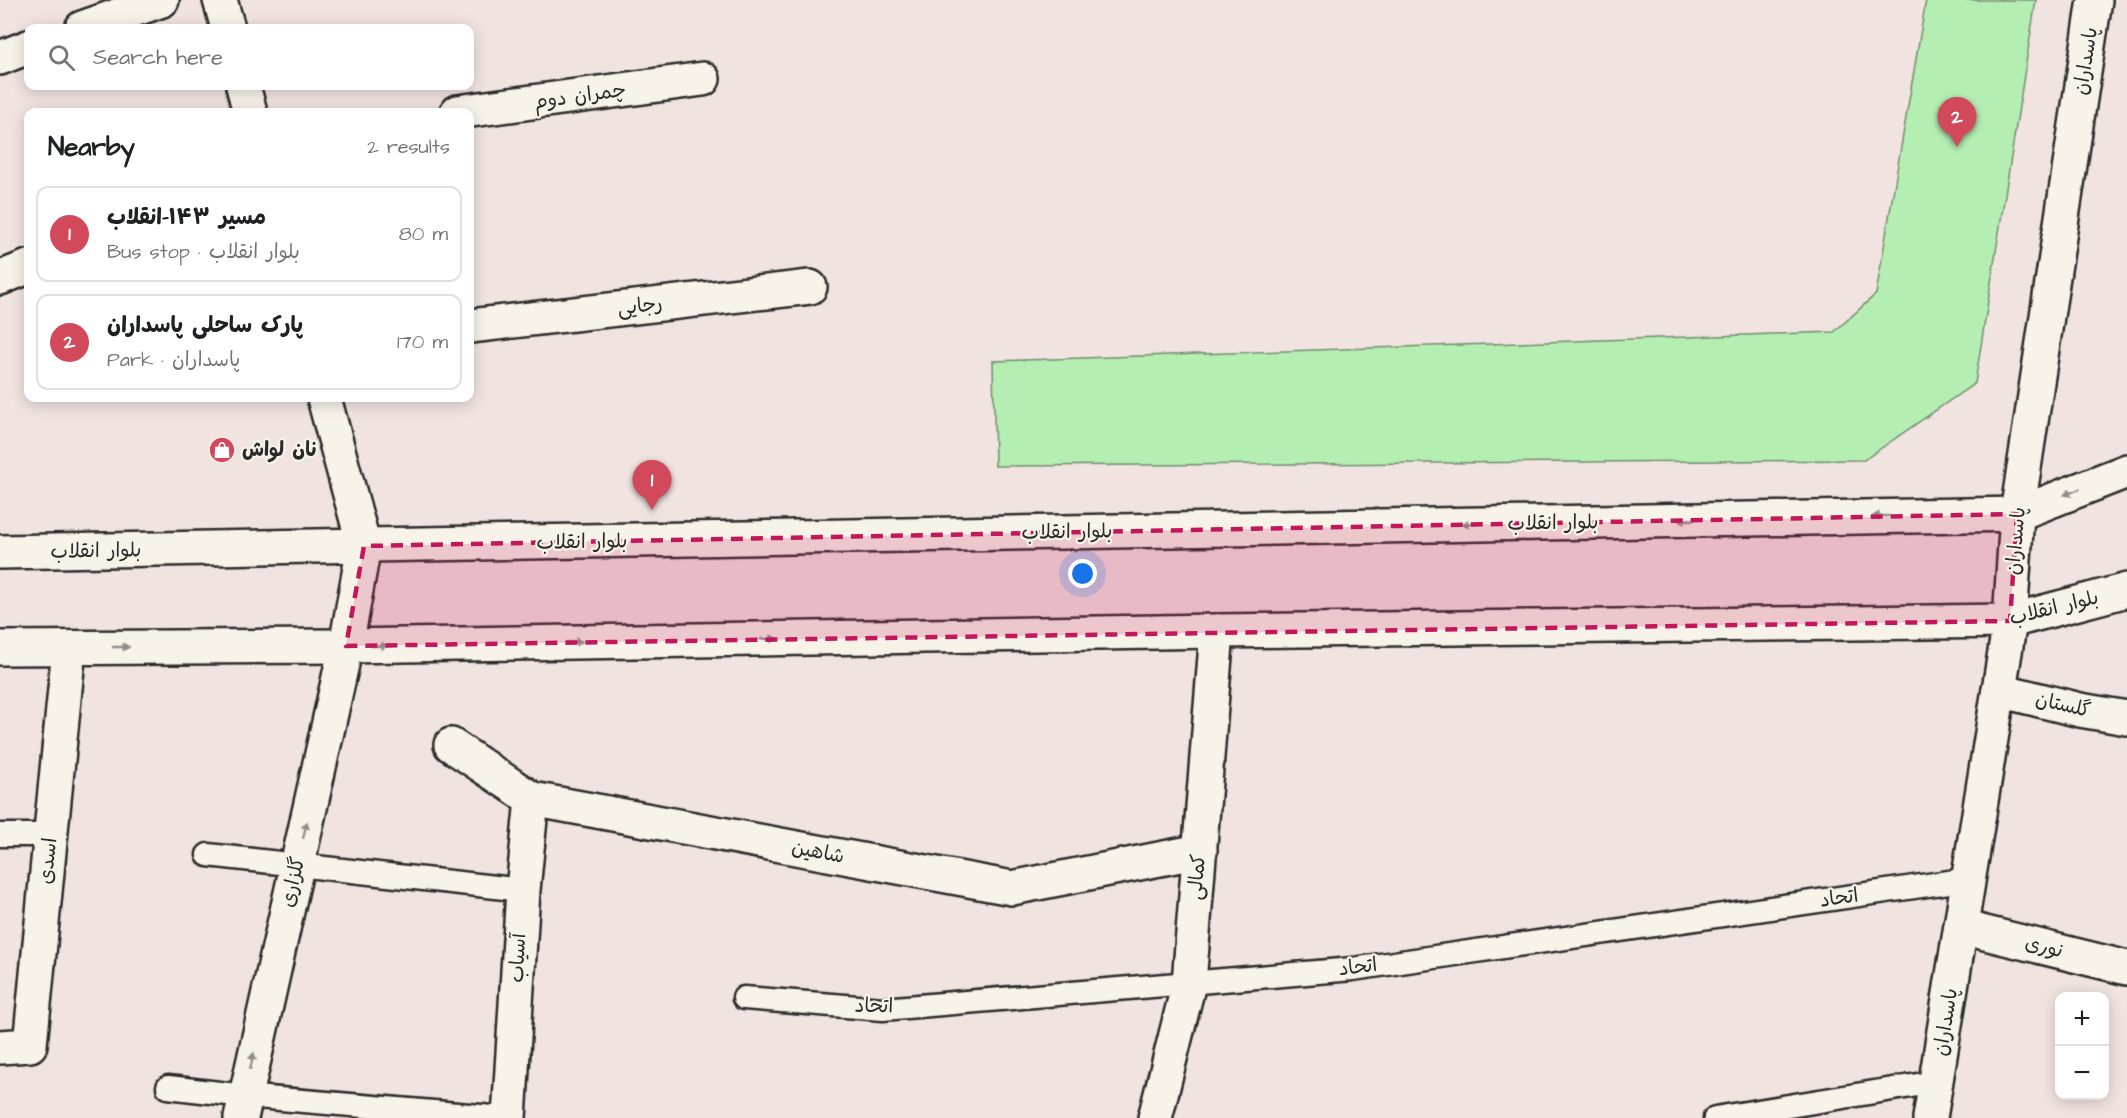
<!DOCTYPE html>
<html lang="en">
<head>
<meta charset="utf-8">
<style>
	:root { --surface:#fff; --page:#f2f2f2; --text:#202124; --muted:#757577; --line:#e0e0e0; --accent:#d1495b }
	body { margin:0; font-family:"Architects Daughter","Playpen Sans Arabic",sans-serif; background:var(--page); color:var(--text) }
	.controls { position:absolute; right:18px; bottom:18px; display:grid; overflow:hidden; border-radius:12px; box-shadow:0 3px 15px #0003 }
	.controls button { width:54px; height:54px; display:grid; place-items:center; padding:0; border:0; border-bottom:2px solid var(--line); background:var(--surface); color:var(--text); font:30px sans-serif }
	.you { position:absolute; left:1083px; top:574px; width:21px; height:21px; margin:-15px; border:4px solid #fff; border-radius:50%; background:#1a73e8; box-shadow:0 0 0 9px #1a73e833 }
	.badge { display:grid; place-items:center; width:39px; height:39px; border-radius:50%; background:var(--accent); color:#fff; font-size:20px; font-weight:700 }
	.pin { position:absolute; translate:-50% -50px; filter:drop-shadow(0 2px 3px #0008) }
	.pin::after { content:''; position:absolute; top:32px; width:21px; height:18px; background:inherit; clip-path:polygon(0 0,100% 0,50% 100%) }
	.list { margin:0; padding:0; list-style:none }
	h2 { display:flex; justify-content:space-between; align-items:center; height:78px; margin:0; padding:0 24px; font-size:26px }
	h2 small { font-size:20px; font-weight:400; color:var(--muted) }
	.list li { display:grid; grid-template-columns:39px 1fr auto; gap:18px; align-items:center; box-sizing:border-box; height:96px; margin:0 12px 12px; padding:0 12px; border:2px solid var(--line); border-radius:12px }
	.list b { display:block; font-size:22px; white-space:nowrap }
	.list p { margin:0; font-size:20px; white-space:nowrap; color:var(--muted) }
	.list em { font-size:20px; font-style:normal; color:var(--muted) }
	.icon { flex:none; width:33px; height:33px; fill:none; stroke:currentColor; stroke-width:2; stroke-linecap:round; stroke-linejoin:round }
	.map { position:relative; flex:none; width:2127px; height:1118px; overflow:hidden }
	.search { position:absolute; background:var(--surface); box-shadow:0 3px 15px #0003; left:24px; top:24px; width:450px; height:66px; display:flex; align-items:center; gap:15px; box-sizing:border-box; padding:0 21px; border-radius:12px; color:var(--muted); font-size:22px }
	.panel { position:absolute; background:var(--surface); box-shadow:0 3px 15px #0003; left:24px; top:108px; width:450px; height:294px; border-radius:12px }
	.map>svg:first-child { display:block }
</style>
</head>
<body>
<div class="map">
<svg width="2127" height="1118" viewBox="0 0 2127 1118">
	<rect width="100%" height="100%" fill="#f1e3e0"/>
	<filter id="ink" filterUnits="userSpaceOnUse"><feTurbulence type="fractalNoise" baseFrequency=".0167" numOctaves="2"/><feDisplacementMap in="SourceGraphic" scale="12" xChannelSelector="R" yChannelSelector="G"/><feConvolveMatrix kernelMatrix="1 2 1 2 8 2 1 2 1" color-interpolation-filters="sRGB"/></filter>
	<g filter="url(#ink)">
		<path fill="#b5eeb2" stroke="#708c6e" stroke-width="1.5" d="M1926 0H2036L1975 383 1864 460 995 466 993 361 1834 332 1876 294Z"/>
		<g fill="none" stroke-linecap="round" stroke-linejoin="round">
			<g stroke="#2b2b2b" stroke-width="27">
				<g id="lane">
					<path d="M0 835H51"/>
					<path d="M208 855 523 890"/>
					<path d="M744 998 883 1009 1353 969 1969 879"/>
					<path d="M168 1087 245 1096 505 1118"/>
					<path d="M1715 1118 1936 1082"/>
				</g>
			</g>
			<g stroke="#2b2b2b" stroke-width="38">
				<g id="street">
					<path d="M82 28 162 0"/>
					<path d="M0 58 28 47"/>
					<path d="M457 112 703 79"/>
					<path d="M0 278 28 267"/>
					<path d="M470 326 810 287"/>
					<path d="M451 745 532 799 1012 888 1200 851"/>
					<path d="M1961 927 2127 968"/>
					<path d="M0 1047 30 1045 69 648"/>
					<path d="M241 1118 346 646"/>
					<path d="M509 1118 523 890 532 799"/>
					<path d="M1155 1118 1189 983 1217 631"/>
				</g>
			</g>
			<g stroke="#2b2b2b" stroke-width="38">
				<g id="secondary">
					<path d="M220 0 228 28"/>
					<path d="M243 86 250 112"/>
					<path d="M324 398 364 546"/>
					<path d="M1999 690 2080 710 2127 718"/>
					<path d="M1930 1118 2010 621 2017 514 2095 0"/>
				</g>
			</g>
			<g stroke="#2b2b2b" stroke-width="38">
				<g id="primary">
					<path d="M0 552 2017 514 2127 471"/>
					<path d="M346 646 364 546"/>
					<path d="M0 648 346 646 1217 631 2010 621 2127 590"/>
				</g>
			</g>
			<use href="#lane" stroke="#f7f3e8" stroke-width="22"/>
			<use href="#street" stroke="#f7f3e8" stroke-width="33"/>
			<use href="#secondary" stroke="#f7f3e8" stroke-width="33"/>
			<use href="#primary" stroke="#f7f3e8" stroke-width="33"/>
		</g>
		<defs><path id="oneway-solid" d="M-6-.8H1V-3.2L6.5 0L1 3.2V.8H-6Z" transform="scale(1.5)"/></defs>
		<g fill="#918f8a">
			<use href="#oneway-solid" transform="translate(2072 492) rotate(159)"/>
			<use href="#oneway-solid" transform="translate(1881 516) rotate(179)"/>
			<use href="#oneway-solid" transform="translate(1686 520) rotate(179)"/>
			<use href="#oneway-solid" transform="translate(1470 524) rotate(179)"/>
			<use href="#oneway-solid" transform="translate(769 639) rotate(-1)"/>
			<use href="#oneway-solid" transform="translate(574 642) rotate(-1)"/>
			<use href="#oneway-solid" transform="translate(379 646) rotate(-1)"/>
			<use href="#oneway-solid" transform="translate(121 647)"/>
			<use href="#oneway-solid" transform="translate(305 830) rotate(-77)"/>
			<use href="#oneway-solid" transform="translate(252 1061) rotate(-77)"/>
		</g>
	</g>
	<path fill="#c2185b" fill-opacity="0.2" stroke="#c2185b" stroke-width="4.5" stroke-dasharray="12 8" stroke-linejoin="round" d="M2017 514 2010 621 346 646 364 546Z"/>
	<defs>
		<g id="shop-disc" transform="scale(1.35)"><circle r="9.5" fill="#d1495b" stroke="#f7f3e8"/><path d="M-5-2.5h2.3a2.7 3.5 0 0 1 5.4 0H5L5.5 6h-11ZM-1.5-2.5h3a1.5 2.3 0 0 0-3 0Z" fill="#fff"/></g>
	</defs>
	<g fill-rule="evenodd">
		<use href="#shop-disc" x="222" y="450"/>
	</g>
	<g text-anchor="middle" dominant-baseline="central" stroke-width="4.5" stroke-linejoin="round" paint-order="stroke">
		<g font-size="20" fill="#2b2b2b" stroke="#f7f3e8">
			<text transform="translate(2086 61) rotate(-81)">پاسداران</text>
			<text transform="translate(580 96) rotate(-8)">چمران دوم</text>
			<text transform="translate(640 306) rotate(-7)">رجایی</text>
			<text transform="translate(1553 523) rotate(-1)">بلوار انقلاب</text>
			<text transform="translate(1067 532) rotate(-1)">بلوار انقلاب</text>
			<text transform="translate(2016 541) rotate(-85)">پاسداران</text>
			<text transform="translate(582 542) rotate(-1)">بلوار انقلاب</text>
			<text transform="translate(96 551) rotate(-1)">بلوار انقلاب</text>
			<text transform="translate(2054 608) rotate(-14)">بلوار انقلاب</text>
			<text transform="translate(2063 705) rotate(13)">گلستان</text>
			<text transform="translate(818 852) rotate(11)">شاهین</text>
			<text transform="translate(48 861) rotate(-84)">اسدی</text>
			<text transform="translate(1197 877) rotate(-85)">کمالی</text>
			<text transform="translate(293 882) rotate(-77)">گلزاری</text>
			<text transform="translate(1839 898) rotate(-8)">اتحاد</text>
			<text transform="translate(2044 947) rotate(14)">نوری</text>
			<text transform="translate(518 958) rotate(-87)">آسیاب</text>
			<text transform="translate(1358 967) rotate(-7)">اتحاد</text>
			<text transform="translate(874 1006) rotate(1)">اتحاد</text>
			<text transform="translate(1946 1022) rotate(-81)">پاسداران</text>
		</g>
		<g font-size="20" font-weight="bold" fill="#2b2b2b" stroke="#f7f3e8" text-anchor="start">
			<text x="242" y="450">نان لواش</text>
		</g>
	</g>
</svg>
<div class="controls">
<button>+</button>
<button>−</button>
</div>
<div class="you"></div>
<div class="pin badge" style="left:652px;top:510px">1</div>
<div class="pin badge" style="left:1957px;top:147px">2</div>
<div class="search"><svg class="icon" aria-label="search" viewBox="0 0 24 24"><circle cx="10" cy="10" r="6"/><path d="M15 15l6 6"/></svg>Search here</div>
<section class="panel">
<h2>Nearby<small>2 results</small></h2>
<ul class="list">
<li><span class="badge">1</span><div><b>مسیر ۱۴۳-انقلاب</b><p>Bus stop · بلوار انقلاب</p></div><em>80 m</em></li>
<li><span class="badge">2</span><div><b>پارک ساحلی پاسداران</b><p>Park · پاسداران</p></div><em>170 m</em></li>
</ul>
</section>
</div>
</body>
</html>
